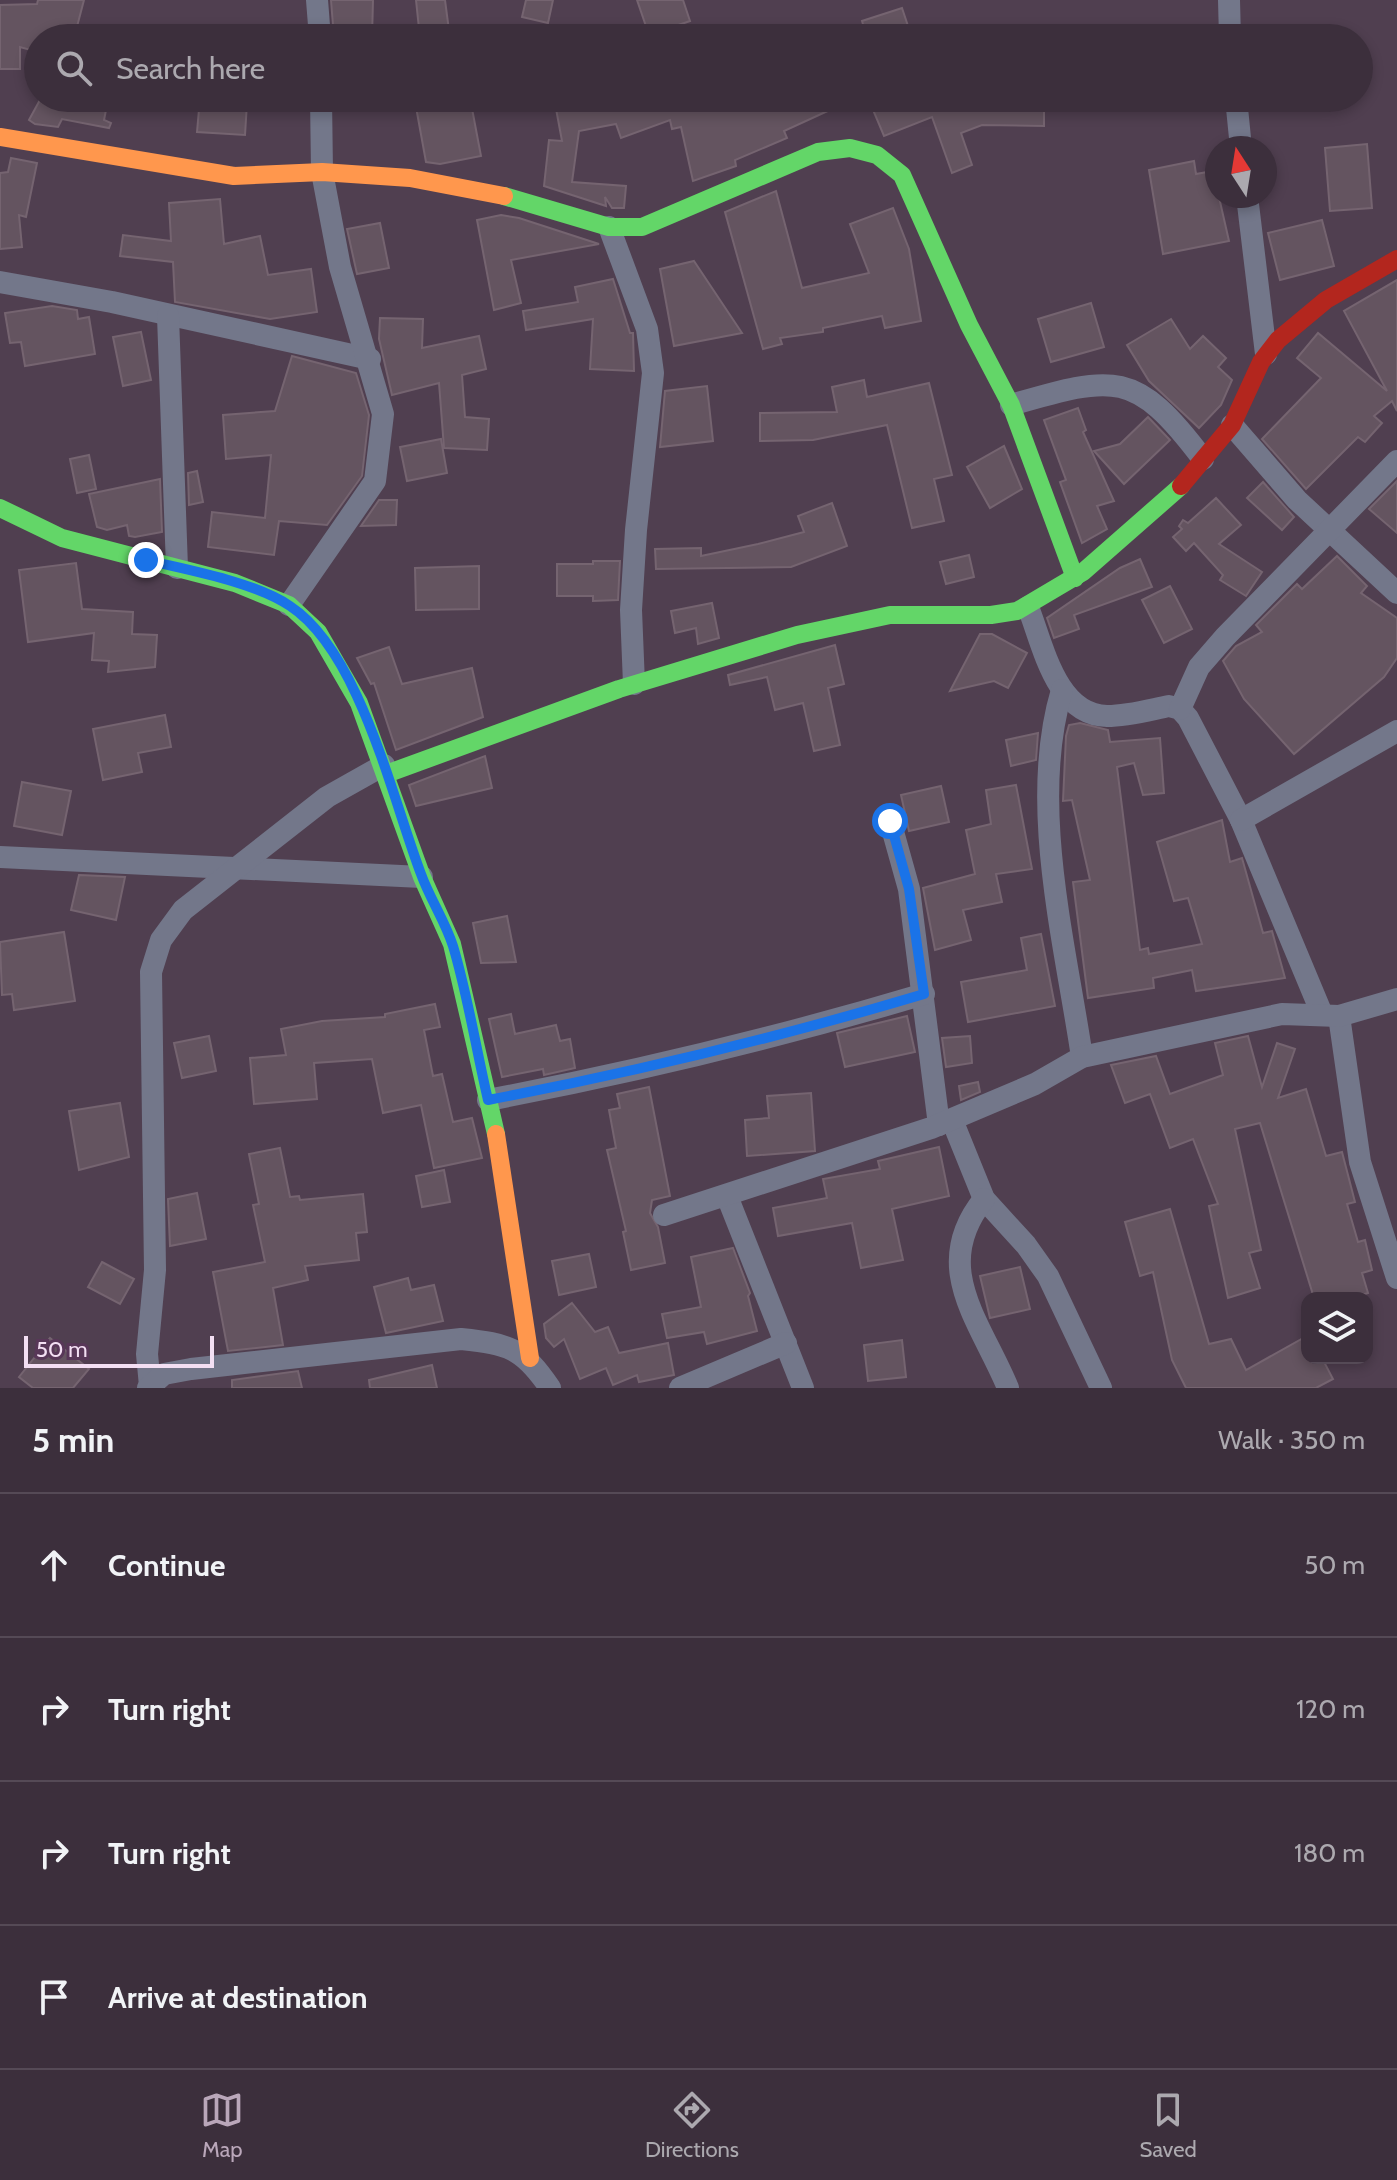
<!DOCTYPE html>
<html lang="en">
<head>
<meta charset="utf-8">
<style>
	:root { --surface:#3c2f3c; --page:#433743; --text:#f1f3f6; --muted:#aca9af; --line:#554a56; --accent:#baa7ba }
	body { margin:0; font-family:Cabin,sans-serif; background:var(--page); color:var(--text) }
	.controls { position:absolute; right:24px; bottom:24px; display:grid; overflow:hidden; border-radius:16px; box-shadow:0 4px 12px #0003 }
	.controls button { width:72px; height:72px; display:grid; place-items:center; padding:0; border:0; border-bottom:2px solid var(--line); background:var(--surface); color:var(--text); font:40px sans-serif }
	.compass { position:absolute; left:1205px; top:136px; width:72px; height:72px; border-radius:50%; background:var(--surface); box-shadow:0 4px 12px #0003; rotate:348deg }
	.scale { position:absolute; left:24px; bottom:20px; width:190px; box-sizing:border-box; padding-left:8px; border:4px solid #f3dff3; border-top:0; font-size:22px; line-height:28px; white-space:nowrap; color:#f3dff3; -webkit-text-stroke:6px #583758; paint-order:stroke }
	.stop { position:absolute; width:24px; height:24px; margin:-18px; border:6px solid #1a73e8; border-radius:50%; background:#fff }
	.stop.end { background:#1a73e8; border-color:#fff; box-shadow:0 2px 8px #0008 }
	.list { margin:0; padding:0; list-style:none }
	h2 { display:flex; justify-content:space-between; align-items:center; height:104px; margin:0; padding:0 32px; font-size:34px }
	h2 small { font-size:26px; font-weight:400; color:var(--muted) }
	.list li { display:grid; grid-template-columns:52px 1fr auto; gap:24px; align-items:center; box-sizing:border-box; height:144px; padding:0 32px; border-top:2px solid var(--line) }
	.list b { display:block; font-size:30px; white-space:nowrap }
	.list em { font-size:26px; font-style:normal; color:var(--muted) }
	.icon { flex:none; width:44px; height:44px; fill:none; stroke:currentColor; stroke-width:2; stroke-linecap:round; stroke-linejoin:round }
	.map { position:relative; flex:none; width:1397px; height:1388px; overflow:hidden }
	.search { position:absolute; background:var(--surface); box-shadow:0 4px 12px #0003; left:24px; right:24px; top:24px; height:88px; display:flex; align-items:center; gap:20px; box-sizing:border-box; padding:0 28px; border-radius:44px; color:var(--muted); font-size:30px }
	.sheet { height:680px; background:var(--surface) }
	nav { display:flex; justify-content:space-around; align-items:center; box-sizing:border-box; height:112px; border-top:2px solid var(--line); background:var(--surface); font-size:22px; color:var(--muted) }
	nav a { display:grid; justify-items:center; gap:4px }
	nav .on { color:var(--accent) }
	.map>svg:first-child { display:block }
</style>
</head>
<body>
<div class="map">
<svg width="1397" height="1388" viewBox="0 0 1397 1388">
	<rect width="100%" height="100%" fill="#503f50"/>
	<g fill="#645460" stroke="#756470" stroke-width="2">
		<path d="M38 0H84L74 38H38V52L20 47V69H0V5L37 4Z"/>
		<path d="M331 0H373L372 38H334Z"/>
		<path d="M416 0H445L450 38H420Z"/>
		<path d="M526 0H553L548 23 522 17Z"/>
		<path d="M637 0H683L690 21 649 35Z"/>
		<path d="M902 8 912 38H867L862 21Z"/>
		<path d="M41 98H64L83 108 84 101 107 105 104 120 111 123 109 128 62 119 58 127 35 124 29 120Z"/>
		<path d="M200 98H233V102L247 103 245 135 197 132Z"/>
		<path d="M470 98 481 156 440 164 426 162 416 107Z"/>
		<path d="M554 98H856L784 131 787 138 735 160 736 166 693 181 681 127 672 129 670 120 621 138 616 124 579 131 572 182 626 186 624 208H612L605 197 606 206 544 186 549 140 562 141Z"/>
		<path d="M868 98H1044V126L982 125 961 133 972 165 952 173 932 117 884 136Z"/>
		<path d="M1367 144 1372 208 1330 211 1325 148Z"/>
		<path d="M11 158 37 163 26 217 19 215 22 247 0 249V173L8 172Z"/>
		<path d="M1194 161 1196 174 1213 171 1229 241 1163 254 1149 170Z"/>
		<path d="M776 191 802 288 869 273 850 224 893 208 909 249 921 321 885 328 882 316 823 328V332L780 338 782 344 763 349 725 212Z"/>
		<path d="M220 199 224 244 260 236 268 275 311 269 317 312 270 319 175 302 173 262 120 256 123 235 171 241 169 203Z"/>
		<path d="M501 215 519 218 599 244 511 260 521 303 494 310 477 220Z"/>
		<path d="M1322 220 1334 266 1280 280 1268 233Z"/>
		<path d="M380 223 389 268 357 274 347 229Z"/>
		<path d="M694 261 742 333 674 346 660 269Z"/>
		<path d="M613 279 630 333H633L634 371 590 369 593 319 526 330 523 311 578 302 575 287Z"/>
		<path d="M1397 280V411L1392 401 1374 416 1382 423 1365 442 1358 437 1306 489 1262 439 1321 378 1297 358 1318 333 1387 391 1344 311Z"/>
		<path d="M1091 303 1104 347 1051 362 1038 319Z"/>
		<path d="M52 306 77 310 78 319 89 317 95 354 25 366 21 342 10 343 5 313Z"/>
		<path d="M380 318 423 319 422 348 479 336 486 369 462 375 465 417 489 419 487 450 444 448 439 383 392 395 379 339Z"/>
		<path d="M1171 319 1190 349 1203 336 1226 358 1218 367 1232 380 1221 405 1199 428 1149 381 1127 345Z"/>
		<path d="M141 332 151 380 123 386 113 337Z"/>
		<path d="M292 356 356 373 369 415 362 476 327 525 279 521 274 555 208 547 212 512 265 518 271 455 226 459 223 415 275 411Z"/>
		<path d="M864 380 867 397 929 383 952 475 934 479 944 521 912 528 887 425 813 440 760 441V413L837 412 832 387Z"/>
		<path d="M707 386 713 441 660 447 665 391Z"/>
		<path d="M1078 408 1086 430 1083 432 1114 501 1097 506 1107 529 1082 543 1060 482 1066 480 1044 420Z"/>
		<path d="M1148 417 1170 440 1124 484 1094 451 1120 444Z"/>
		<path d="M441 439 447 473 407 481 400 447Z"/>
		<path d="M1004 446 1022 489 990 508 967 467Z"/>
		<path d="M89 455 96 489 77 493 70 459Z"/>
		<path d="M197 471 203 502 189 505 188 473Z"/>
		<path d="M160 479 162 532 135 537 129 536 127 525 107 530 97 527 89 494Z"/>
		<path d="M1397 481V533L1369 509Z"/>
		<path d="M1263 482 1294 517 1282 530 1247 498Z"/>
		<path d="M1216 498 1241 525 1219 544 1262 572 1246 596 1220 580 1223 575 1194 543 1186 551 1173 537 1182 529 1179 526 1183 520 1188 523Z"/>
		<path d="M379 500H397L396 525 361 526Z"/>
		<path d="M832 503 847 546 791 567 656 569 655 549 701 548V556L758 544 804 532 798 516Z"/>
		<path d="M969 555 974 577 946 584 940 562Z"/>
		<path d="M1337 556 1367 586 1361 593 1397 618V658L1384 677 1294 754 1244 699 1223 661 1236 646 1262 632 1256 625 1297 584 1302 589Z"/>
		<path d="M1140 559 1152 587 1074 615 1079 629 1054 638 1047 618 1120 568Z"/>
		<path d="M593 561H620L618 600 593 601V596H557V564H593Z"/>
		<path d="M76 563 82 609 133 612 132 634 157 635 155 667 108 672 109 661 92 660 94 633 28 642 19 570Z"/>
		<path d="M479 566V609L416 610 415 568Z"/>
		<path d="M1170 586 1192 629 1164 643 1142 600Z"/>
		<path d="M712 603 719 638 698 644 696 628 675 633 671 611Z"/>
		<path d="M980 634H992L1027 653 1008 688 994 681 950 691Z"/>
		<path d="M835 645 844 684 828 688 840 745 814 751 803 703 775 710 767 677 730 685 728 675Z"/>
		<path d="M389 647 402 684 472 668 483 717 396 750 374 683 371 684 357 658Z"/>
		<path d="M165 715 171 747 138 753 142 772 103 780 93 729Z"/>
		<path d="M1080 723 1108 730 1110 742 1160 738 1164 793 1143 795 1134 763 1117 767 1140 950 1148 948 1149 954 1202 944 1188 898 1174 901 1157 842 1222 820 1230 862 1242 858 1263 933 1272 931 1285 978 1196 991 1192 970 1153 978 1154 988 1088 998 1073 882 1090 880 1072 800 1063 801 1066 736 1069 725Z"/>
		<path d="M1038 733 1036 760 1011 766 1006 740Z"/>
		<path d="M485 756 492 788 416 806 409 785Z"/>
		<path d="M22 782 71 791 62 835 14 826Z"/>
		<path d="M1016 785 1032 869 996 874 1002 902 963 910 971 940 935 950 923 888 975 874 966 830 991 824 986 790Z"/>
		<path d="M941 786 949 822 909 831 901 795Z"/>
		<path d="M79 875 125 877 116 920 71 910Z"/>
		<path d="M507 916 516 962 481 963 473 923Z"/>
		<path d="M64 932 75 1001 14 1010 12 994 2 995 0 942Z"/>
		<path d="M1041 934 1055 1006 968 1022 961 982 1027 970 1021 938Z"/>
		<path d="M435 1004 440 1027 424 1030 433 1076 442 1074 453 1122 472 1118 482 1158 434 1168 421 1105 383 1113 372 1059 314 1063 317 1099 254 1104 250 1058 286 1055 281 1029 322 1021 385 1017V1014Z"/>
		<path d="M511 1014 515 1034 556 1025 560 1041 570 1039 575 1068 544 1075 543 1069 502 1077 489 1019Z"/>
		<path d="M907 1016 915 1052 845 1067 837 1033Z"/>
		<path d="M209 1036 216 1071 182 1078 174 1043Z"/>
		<path d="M970 1036 972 1063 946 1067 942 1038Z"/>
		<path d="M1248 1036 1262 1087 1277 1043 1295 1049 1278 1098 1306 1089 1326 1156 1342 1152 1355 1202 1347 1204 1358 1242 1365 1240 1372 1270 1362 1273 1368 1293 1351 1298H1314L1260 1123 1235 1129 1261 1250 1249 1253 1260 1288 1228 1298 1209 1206 1218 1204 1193 1139 1170 1148 1150 1094 1125 1103 1111 1065 1156 1056 1170 1094 1223 1075 1215 1043Z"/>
		<path d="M978 1082 980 1092 961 1100 959 1086Z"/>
		<path d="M649 1087 670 1196 652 1200 650 1213 658 1227 665 1263 631 1270 623 1232 626 1231 607 1150 616 1148 609 1110 620 1108 617 1094Z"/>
		<path d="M811 1093 815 1151 747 1156 745 1120 769 1118 767 1096Z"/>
		<path d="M120 1103 129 1157 79 1170 69 1111Z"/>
		<path d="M939 1147 949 1196 892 1209 903 1260 861 1268 852 1223 778 1236 773 1208 827 1198 823 1179 880 1169 878 1161Z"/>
		<path d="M280 1148 290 1197 299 1196 300 1200 363 1194 367 1232 356 1233 359 1260 305 1266 308 1280 273 1288 283 1345 228 1351 213 1272 265 1262 253 1205 259 1204 249 1154Z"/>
		<path d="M444 1170 450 1202 422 1207 416 1176Z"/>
		<path d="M197 1193 206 1239 170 1246 168 1199Z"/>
		<path d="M1170 1209 1209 1344 1231 1339 1246 1370 1307 1336V1358H1322L1333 1379 1316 1388H1186L1172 1360 1153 1272 1140 1276 1125 1222Z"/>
		<path d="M733 1248 750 1293 748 1296 757 1331 707 1344 704 1332 667 1338 662 1314 701 1307 691 1257Z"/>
		<path d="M589 1254 596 1287 559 1295 552 1261Z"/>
		<path d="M102 1262 134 1279 120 1304 88 1287Z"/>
		<path d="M1020 1267 1030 1309 990 1318 980 1276Z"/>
		<path d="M408 1278 411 1290 434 1285 443 1321 386 1333 374 1287Z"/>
		<path d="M572 1303 595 1332 608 1327 619 1353 668 1343 674 1375 639 1382 637 1375 613 1385 606 1368 580 1379 564 1339 554 1347 546 1338 544 1324Z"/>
		<path d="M50 1338 89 1369 73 1388H33L19 1377Z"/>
		<path d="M902 1340 906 1377 868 1381 864 1345Z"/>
		<path d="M432 1365 437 1388H370L369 1380Z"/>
		<path d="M298 1371 302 1388H232V1380Z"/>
	</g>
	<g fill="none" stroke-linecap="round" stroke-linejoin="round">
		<g stroke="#73778a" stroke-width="22">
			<path d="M317 0 320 38"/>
			<path d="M1229 0 1230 38"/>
			<path d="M1236 98 1241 148"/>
			<path d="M1247 196 1266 354"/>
			<path d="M609 227 647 329 653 373 636 530 631 610 634 684"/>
			<path d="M0 282 112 302 370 359"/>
			<path d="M168 316 177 568"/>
			<path d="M1011 405C1115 375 1135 369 1203 459"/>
			<path d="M1232 425 1297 500 1397 593"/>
			<path d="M289 605 375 481 383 414 340 267 322 172 321 98"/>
			<path d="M1028 607C1043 645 1056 715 1107 716 1128 716 1149 710 1169 706L1180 709 1188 718 1241 820 1322 1014"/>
			<path d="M1062 690C1028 803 1065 942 1082 1057"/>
			<path d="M1180 709 1199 667 1225 637 1397 461"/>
			<path d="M1241 820 1397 731"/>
			<path d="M890 821 909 889 939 1125"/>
			<path d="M0 857 422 877"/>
			<path d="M1339 1016 1360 1162 1397 1278"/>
			<path d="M488 1100C636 1072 780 1037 924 994"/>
			<path d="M952 1120 984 1199 1026 1245 1048 1276 1101 1388"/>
			<path d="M727 1196 803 1388"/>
			<path d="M984 1199C929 1267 981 1322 1008 1388"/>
			<path d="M664 1215 931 1128 1035 1084 1082 1057 1282 1014 1339 1016 1397 999"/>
			<path d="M150 1386 147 1354 155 1270 151 972 161 940 183 910 327 797 384 765"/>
			<path d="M148 1388 164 1374 191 1369 461 1339C509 1344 523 1348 550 1388"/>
			<path d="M680 1388 786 1343"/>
		</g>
		<g stroke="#63d668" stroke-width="18">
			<path d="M504 196 609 227H642L818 152 850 148 877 155 902 175 969 325 1011 405 1075 578"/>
			<path d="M0 508 62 538 235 583 289 605 318 632 359 703 422 877 452 944 496 1134"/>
			<path d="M386 774 619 689 797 635 890 615H991L1017 611 1083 572 1181 486"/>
		</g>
		<g stroke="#ff974d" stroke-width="18">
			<path d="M0 137 234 176 322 172 410 178 504 196"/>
			<path d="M496 1134 530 1358"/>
		</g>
		<path stroke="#b3261e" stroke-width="18" d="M1181 486 1232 425 1261 362 1278 340 1326 300 1397 259"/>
	</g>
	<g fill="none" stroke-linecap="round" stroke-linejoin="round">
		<path stroke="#1a73e8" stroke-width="10" d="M146 560C187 570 255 582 290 606 360 652 392 798 421 874 430 899 445 921 453 946 468 996 476 1049 488 1100 636 1072 780 1037 924 994L909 889 890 821"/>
	</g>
</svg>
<div class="controls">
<button><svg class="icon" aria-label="layers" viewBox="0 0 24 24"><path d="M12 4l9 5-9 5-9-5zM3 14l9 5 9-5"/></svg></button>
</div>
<svg class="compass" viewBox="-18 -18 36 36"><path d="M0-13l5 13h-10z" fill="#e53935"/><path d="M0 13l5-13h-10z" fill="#aca9af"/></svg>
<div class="scale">50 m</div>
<div class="stop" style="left:890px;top:821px"></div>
<div class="stop end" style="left:146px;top:560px"></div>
<div class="search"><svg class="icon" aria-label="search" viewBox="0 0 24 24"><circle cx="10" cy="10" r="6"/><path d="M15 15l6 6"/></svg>Search here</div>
</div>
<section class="sheet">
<h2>5 min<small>Walk · 350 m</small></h2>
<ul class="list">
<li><svg class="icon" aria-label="ahead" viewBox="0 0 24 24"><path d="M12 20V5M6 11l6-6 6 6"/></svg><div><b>Continue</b></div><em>50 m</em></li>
<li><svg class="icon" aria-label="right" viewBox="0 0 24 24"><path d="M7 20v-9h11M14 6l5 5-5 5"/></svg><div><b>Turn right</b></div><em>120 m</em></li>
<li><svg class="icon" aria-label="right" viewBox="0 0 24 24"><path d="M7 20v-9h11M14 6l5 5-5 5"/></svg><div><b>Turn right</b></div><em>180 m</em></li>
<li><svg class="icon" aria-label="arrive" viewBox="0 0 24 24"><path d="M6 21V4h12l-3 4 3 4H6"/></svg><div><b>Arrive at destination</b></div></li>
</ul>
</section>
<nav>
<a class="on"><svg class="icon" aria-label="map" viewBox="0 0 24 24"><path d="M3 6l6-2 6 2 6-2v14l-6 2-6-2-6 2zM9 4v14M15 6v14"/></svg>Map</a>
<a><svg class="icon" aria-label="directions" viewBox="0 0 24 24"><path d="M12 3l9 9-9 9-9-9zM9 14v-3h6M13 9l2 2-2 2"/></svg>Directions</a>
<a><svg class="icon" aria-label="saved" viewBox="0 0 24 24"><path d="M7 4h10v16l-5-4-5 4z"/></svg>Saved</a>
</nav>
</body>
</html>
